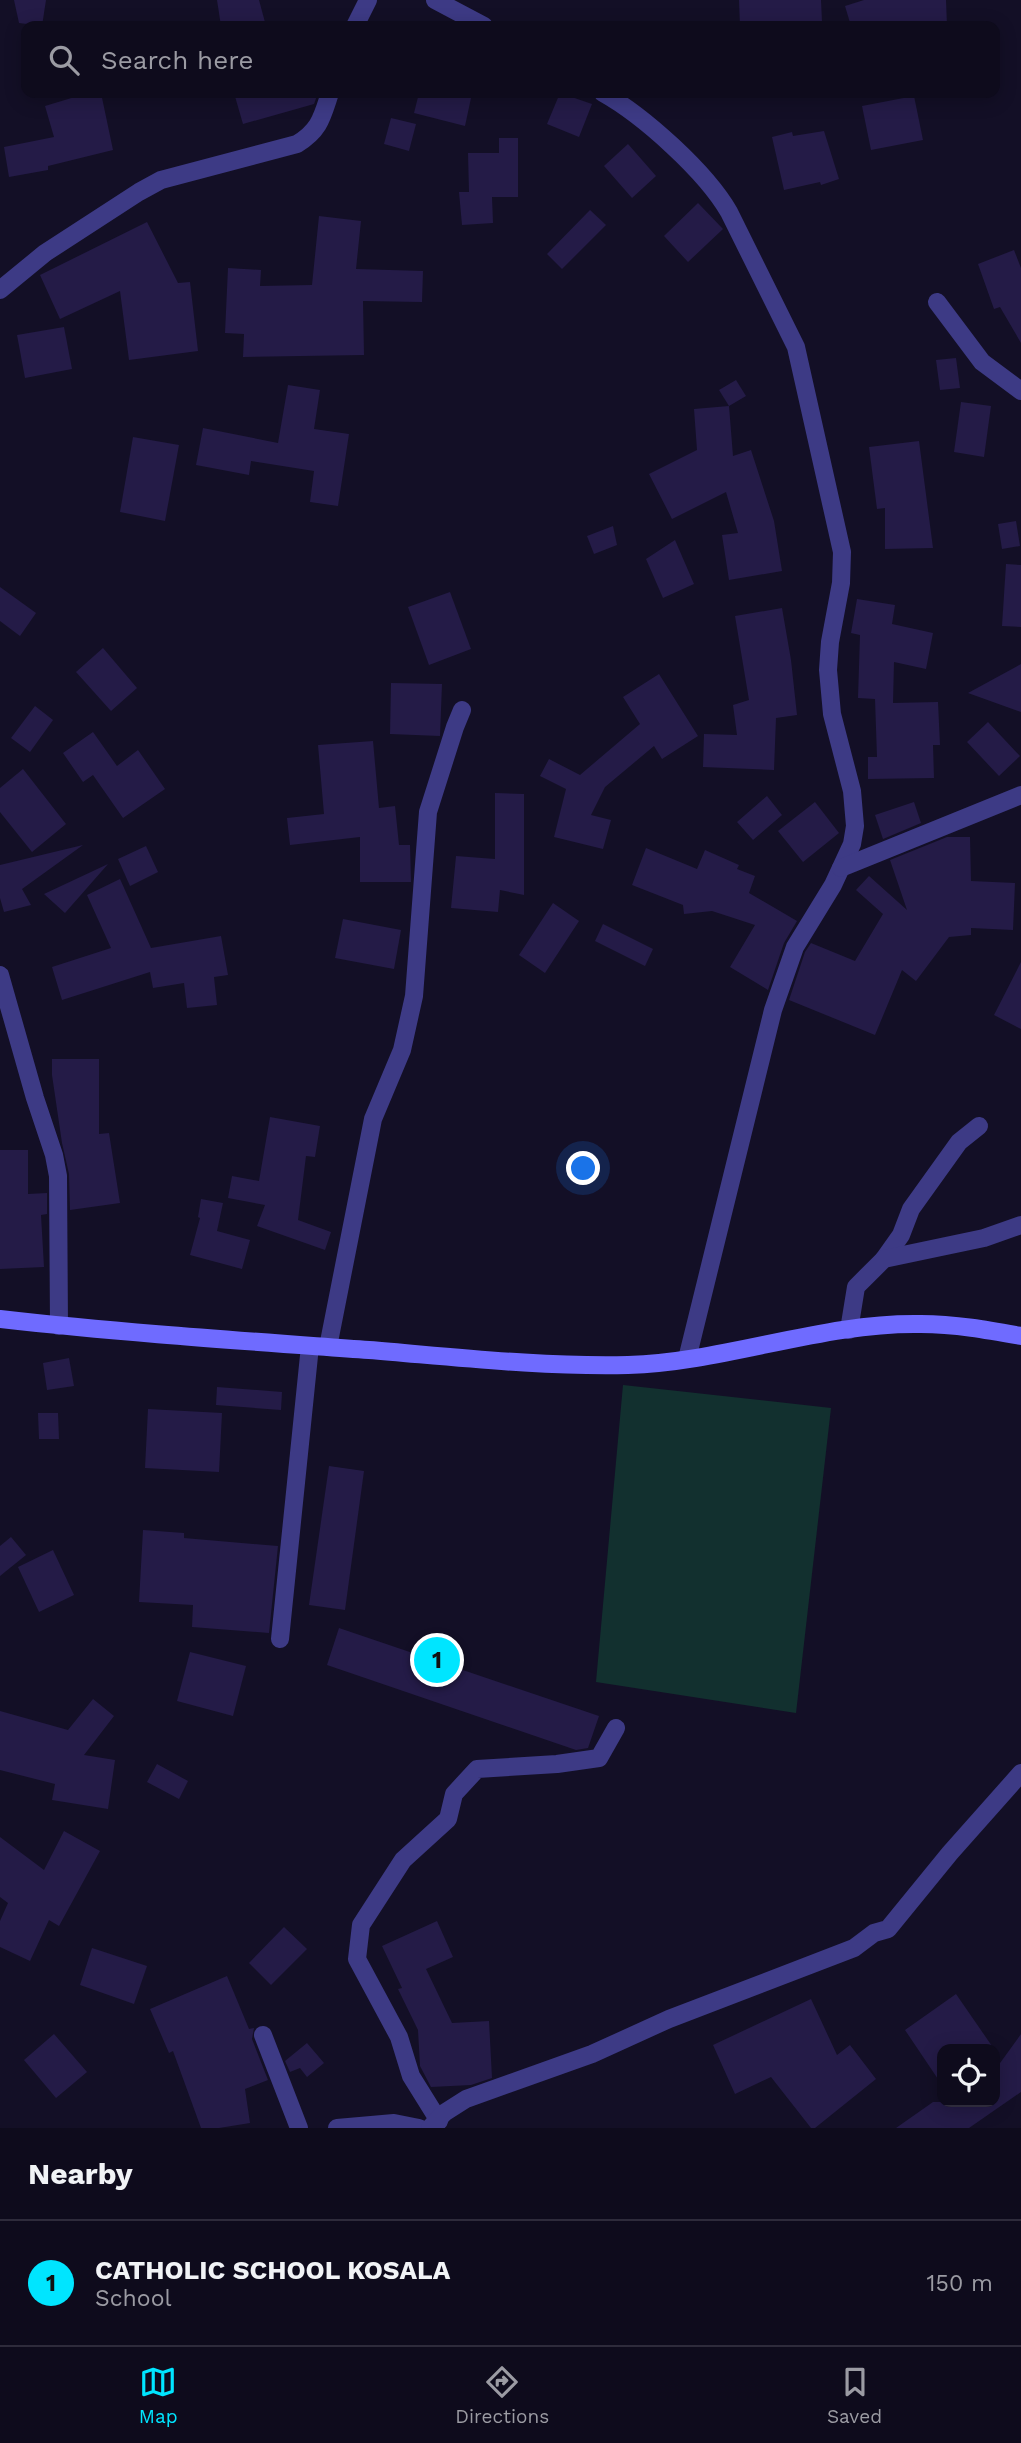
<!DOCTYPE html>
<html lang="en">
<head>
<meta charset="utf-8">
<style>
	:root { --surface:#0e0b1c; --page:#171425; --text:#f1f3f6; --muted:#9b9ba3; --line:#2e2b3b; --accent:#00e5ff }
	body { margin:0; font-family:"Work Sans",sans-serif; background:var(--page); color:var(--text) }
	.controls { position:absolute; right:21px; bottom:21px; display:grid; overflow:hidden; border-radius:14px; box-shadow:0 4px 18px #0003 }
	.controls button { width:63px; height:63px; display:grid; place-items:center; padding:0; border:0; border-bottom:2px solid var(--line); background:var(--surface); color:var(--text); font:35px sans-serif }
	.you { position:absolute; left:584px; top:1169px; width:24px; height:24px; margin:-18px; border:5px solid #fff; border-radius:50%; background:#1a73e8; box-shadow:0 0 0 10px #1a73e833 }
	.badge { display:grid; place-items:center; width:46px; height:46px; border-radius:50%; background:var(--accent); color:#111; font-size:23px; font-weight:700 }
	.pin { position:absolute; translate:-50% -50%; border:4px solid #fff; box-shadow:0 2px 7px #0006 }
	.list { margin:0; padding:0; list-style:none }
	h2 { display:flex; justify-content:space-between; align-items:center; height:91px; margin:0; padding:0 28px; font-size:30px }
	h2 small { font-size:23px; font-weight:400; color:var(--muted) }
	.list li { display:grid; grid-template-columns:46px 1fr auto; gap:21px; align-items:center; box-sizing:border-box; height:126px; padding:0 28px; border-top:2px solid var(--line) }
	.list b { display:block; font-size:26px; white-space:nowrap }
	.list p { margin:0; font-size:23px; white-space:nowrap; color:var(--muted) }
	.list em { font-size:23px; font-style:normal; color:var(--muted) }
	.icon { flex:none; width:38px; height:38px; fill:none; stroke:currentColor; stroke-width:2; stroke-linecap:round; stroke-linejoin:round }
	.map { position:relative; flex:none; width:1021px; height:2128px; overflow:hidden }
	.search { position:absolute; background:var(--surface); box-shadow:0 4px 18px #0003; left:21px; right:21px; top:21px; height:77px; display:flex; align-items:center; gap:18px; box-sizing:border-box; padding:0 24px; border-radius:14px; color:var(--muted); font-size:26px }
	.sheet { height:217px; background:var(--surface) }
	nav { display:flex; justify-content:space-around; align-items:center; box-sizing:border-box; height:98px; border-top:2px solid var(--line); background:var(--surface); font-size:19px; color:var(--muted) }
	nav a { display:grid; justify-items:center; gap:4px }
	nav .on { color:var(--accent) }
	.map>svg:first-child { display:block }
</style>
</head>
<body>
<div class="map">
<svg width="1021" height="2128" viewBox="0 0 1021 2128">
	<rect width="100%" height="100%" fill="#130f26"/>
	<path fill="#12302f" d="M623 1385 831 1408 796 1713 596 1682Z"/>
	<g fill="#241b47">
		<path d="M14 0H46L42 26 19 23Z"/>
		<path d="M217 0H259L266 26H221Z"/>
		<path d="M739 0H821L822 22 740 26Z"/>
		<path d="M864 0H946L947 26H851L845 6Z"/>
		<path d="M88 93H101L113 150 48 166V170L9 177 4 147 54 137 45 106Z"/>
		<path d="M234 93H318L314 104 243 124Z"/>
		<path d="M419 93H450L471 98 465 126 414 113Z"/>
		<path d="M560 93 592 104 579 137 547 124Z"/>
		<path d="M914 96 923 140 871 150 862 106Z"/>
		<path d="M391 118 416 124 409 151 384 144Z"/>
		<path d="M824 131 839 179 821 185 820 182 784 190 772 137 792 132 793 136Z"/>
		<path d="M499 138H518V197H492L493 223 462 225 459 192H469L468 153H499Z"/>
		<path d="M628 144 656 176 632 198 604 166Z"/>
		<path d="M698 203 723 229 688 262 664 236Z"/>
		<path d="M590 210 606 225 562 269 547 254Z"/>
		<path d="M319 216 361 221 356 269 423 271 422 302 363 301 364 355 243 357 244 334 225 333 228 268 261 270 260 286 312 285Z"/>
		<path d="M147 222 178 283 190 282 198 351 129 360 120 291 60 319 40 275Z"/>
		<path d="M1014 250 1021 268V343L1000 307 994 309 978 264Z"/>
		<path d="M64 327 72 369 25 378 17 335Z"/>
		<path d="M956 358 960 388 940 390 936 360Z"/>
		<path d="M736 380 746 396 729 406 733 456 751 450 774 521 782 571 729 580 722 535 738 533 726 492 672 519 649 474 697 450 694 409 729 406 719 390Z"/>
		<path d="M288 385 320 390 314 429 349 434 338 506 310 502 314 471 251 461 249 475 196 465 203 428 278 443Z"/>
		<path d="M961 402 991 406 984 457 954 452Z"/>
		<path d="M133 437 179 445 165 521 120 512Z"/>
		<path d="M919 441 933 548 885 549V508L877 509 869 447Z"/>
		<path d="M1016 521 1020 546 1002 549 998 524Z"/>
		<path d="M613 526 617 545 594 554 587 536Z"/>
		<path d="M675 540 694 584 663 598 646 559Z"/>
		<path d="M1006 564 1021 565V627L1002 626Z"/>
		<path d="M0 587 36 613 20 636 0 621Z"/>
		<path d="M450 592 471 649 429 665 408 607Z"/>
		<path d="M857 599 895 605 892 624 933 633 926 669 894 662 893 703 938 702 940 745H933L934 778 868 779V757H877L875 699 858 698 860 635 851 633Z"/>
		<path d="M782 608 791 660 797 715 776 718 774 770 703 767 704 734 737 735 733 705 749 700 735 616Z"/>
		<path d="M103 648 137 688 111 711 76 672Z"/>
		<path d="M1021 664V712L968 693Z"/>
		<path d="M659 674 698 736 662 759 654 746 605 787 591 815 611 820 603 849 554 837 566 789 540 776 549 759 580 775 640 724 623 697Z"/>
		<path d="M391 683 442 684 440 736 390 734Z"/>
		<path d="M35 706 53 720 30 752 11 738Z"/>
		<path d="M988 722 1020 756 999 776 967 742Z"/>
		<path d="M93 732 117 766 138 750 165 789 123 818 93 775 83 782 63 753Z"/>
		<path d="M373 741 379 808 395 806 399 845H410L411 882H360V837L290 845 287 818 324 814 318 745Z"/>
		<path d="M23 769 66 824 32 852 0 812V788Z"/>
		<path d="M495 793 524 794V895L500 890 498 912 451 908 456 856 495 859Z"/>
		<path d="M767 796 782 815 753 840 737 822Z"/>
		<path d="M815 802 839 833 803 862 778 831Z"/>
		<path d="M914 802 921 823 883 839 875 815Z"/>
		<path d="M947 837H970L971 881 1015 883 1013 930 971 928V935L949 937 916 981 902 970 875 1035 789 1000 805 952 811 943 855 961 883 914 856 890 869 876 907 910 890 860Z"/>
		<path d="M83 845 22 889 31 905 4 912 0 898V865Z"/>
		<path d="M146 846 158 872 130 886 118 859Z"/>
		<path d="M646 848 697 869 705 850 739 865 737 869 755 876 749 893 797 921 784 943 768 990 730 967 755 925 712 911 684 914 683 905 632 885Z"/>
		<path d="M108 864 65 913 44 894Z"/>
		<path d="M120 879 151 948 221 936 228 975 214 977 217 1005 187 1008 184 983 153 988 150 972 62 1000 52 967 111 948 87 895Z"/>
		<path d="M553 903 579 921 545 973 519 955Z"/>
		<path d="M343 919 401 930 394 969 335 958Z"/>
		<path d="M603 924 653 949 645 966 595 941Z"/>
		<path d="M1021 962V1029L994 1015Z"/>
		<path d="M52 1059H99V1134L109 1133 120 1203 70 1210 69 1174 62 1143 52 1075Z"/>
		<path d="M270 1117 320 1126 315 1157 306 1156 298 1220 331 1232 325 1250 257 1226 265 1205 228 1198 232 1176 259 1181Z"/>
		<path d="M0 1150H28V1194L47 1193V1214L41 1215 44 1267 0 1269Z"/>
		<path d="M201 1199 223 1203 217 1231 250 1240 242 1269 190 1255 200 1218 198 1217Z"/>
		<path d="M69 1358 74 1386 47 1390 43 1363Z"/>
		<path d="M217 1387 282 1392 281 1410 216 1405Z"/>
		<path d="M148 1409 222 1413 219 1472 145 1468Z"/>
		<path d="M38 1413H58L59 1439H39Z"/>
		<path d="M329 1466 364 1471 345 1610 309 1605Z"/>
		<path d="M143 1530 184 1533V1538L278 1546 269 1633 192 1627 193 1605 139 1602Z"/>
		<path d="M11 1537 26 1555 0 1576V1546Z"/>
		<path d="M53 1550 74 1595 39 1612 18 1567Z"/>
		<path d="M339 1628 599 1716 588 1748 576 1750 327 1665Z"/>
		<path d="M190 1652 246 1666 233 1716 177 1701Z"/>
		<path d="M93 1699 114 1716 84 1755 115 1760 108 1809 52 1800 55 1784 0 1770V1711L68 1730Z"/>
		<path d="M157 1764 188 1781 179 1799 147 1782Z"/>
		<path d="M64 1831 100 1851 59 1926 49 1920 30 1961 0 1947V1921L8 1903 0 1897V1837L44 1870Z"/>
		<path d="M437 1921 453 1957 426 1969 452 2023 489 2021 492 2078 471 2085 431 2087 420 2066 418 2030 398 1989 402 1988 382 1946Z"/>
		<path d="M284 1927 307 1949 271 1985 249 1963Z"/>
		<path d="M92 1948 147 1966 134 2004 80 1985Z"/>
		<path d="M227 1976 249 2029 254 2028 252 2039 268 2080 245 2089 250 2123 219 2128H201L173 2051 169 2053 150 2009Z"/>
		<path d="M956 1994 994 2049H942V2085L905 2030Z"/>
		<path d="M811 1999 837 2055 850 2045 876 2079 815 2128H811L771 2077 735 2094 713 2045Z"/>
		<path d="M54 2034 87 2072 56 2098 24 2060Z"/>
		<path d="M1021 2034V2092L969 2128H896L933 2102H995V2070Z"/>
		<path d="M307 2043 324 2063 307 2077 300 2068 290 2072 285 2061Z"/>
	</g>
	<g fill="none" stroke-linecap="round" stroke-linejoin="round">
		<g stroke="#3d3a85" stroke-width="18">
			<path d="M435 0 484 26"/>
			<path d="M355 26 368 0"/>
			<path d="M603 93C644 116 706 172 729 212L796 347 842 552 841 583 830 642 828 670 832 714 852 791 855 826 852 844 833 885 795 947 773 1010 687 1359"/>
			<path d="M0 290 45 253 139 192 161 180 297 144C320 130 322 117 330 93"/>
			<path d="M937 302 982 362 1021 391"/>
			<path d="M841 868 1021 795"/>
			<path d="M0 975 35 1098 54 1155 58 1176 59 1326"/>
			<path d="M884 1259 901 1235 911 1209 959 1142 979 1126"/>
			<path d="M849 1330 856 1287 884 1259 984 1238 1021 1225"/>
			<path d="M328 1347 373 1119 402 1050 414 996 428 812 455 727 462 710"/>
			<path d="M280 1639 310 1346"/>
			<path d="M263 2035 299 2128"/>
			<path d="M439 2121 411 2076 399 2037 357 1959 361 1925 403 1860 448 1819 454 1794 477 1769 557 1764 599 1758 616 1728"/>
			<path d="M337 2128 394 2123 419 2128"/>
			<path d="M430 2128 444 2113 466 2099 592 2054 669 2019 854 1948 874 1933 888 1929 950 1853 1021 1773"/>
		</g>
		<path stroke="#6f6bff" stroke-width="18" d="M0 1319C123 1333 246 1341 369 1350 455 1357 542 1367 628 1365 726 1362 823 1322 921 1324 955 1324 988 1330 1021 1336"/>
	</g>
</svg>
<div class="controls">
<button><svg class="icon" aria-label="locate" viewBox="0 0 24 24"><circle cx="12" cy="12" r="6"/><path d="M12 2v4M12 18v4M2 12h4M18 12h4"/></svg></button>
</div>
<div class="you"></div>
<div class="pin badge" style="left:437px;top:1660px">1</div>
<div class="search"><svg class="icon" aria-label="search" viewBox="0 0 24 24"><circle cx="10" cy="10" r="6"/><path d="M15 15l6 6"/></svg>Search here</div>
</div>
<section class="sheet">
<h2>Nearby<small></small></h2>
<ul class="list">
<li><span class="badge">1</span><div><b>CATHOLIC SCHOOL KOSALA</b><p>School</p></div><em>150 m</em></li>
</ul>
</section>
<nav>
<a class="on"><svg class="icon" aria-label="map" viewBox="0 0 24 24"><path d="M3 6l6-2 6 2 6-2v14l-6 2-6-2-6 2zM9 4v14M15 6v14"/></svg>Map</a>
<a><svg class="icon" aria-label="directions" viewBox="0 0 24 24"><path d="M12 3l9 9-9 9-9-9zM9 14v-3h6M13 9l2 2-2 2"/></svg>Directions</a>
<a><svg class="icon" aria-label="saved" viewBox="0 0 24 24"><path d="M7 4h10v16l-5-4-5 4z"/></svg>Saved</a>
</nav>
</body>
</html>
